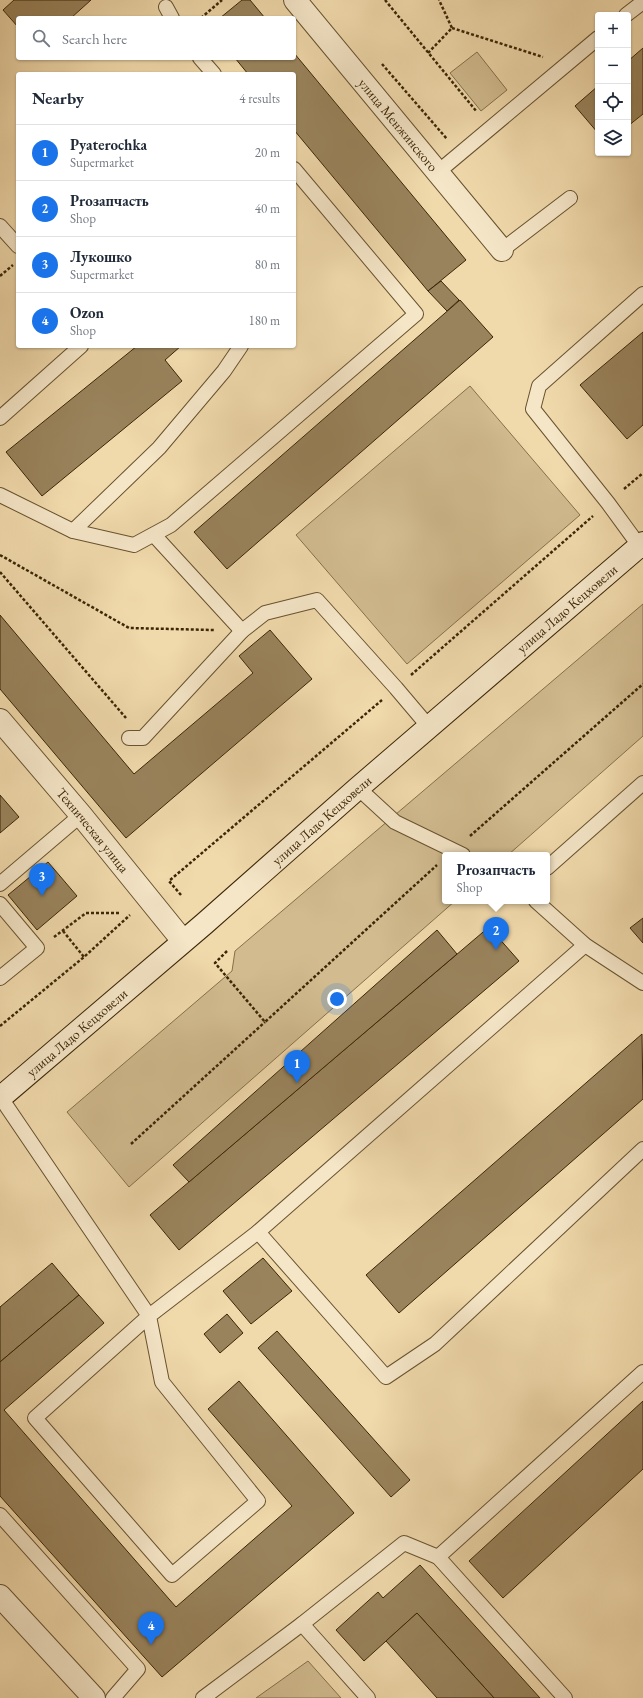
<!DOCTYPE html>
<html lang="en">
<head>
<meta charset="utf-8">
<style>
	:root { --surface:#fff; --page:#f6f6f7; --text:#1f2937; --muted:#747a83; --line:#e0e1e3; --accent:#1a73e8 }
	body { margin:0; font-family:"EB Garamond",serif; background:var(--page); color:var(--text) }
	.controls { position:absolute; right:12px; top:12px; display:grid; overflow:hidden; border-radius:4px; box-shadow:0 1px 3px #0004 }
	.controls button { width:36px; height:36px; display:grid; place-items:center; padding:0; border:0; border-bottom:1px solid var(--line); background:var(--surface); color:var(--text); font:20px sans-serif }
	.you { position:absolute; left:337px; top:999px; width:14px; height:14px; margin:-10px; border:3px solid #fff; border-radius:50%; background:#1a73e8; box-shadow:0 0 0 6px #1a73e833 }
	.badge { display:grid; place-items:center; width:26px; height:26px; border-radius:50%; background:var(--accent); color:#fff; font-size:13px; font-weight:700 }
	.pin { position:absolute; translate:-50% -33px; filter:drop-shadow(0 1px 2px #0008) }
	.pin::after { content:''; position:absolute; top:21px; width:14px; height:12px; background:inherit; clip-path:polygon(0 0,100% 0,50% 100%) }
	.popup { position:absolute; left:442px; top:852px; width:108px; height:52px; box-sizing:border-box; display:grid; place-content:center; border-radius:4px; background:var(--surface); filter:drop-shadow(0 1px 3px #0005); font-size:13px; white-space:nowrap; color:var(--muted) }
	.popup b { font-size:15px; color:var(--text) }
	.popup::after { content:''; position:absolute; left:50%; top:100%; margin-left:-8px; border:8px solid transparent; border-top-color:var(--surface) }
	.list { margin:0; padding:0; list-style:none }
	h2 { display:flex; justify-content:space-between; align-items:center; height:52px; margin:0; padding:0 16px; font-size:17px }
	h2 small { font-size:13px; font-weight:400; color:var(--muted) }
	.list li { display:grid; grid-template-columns:26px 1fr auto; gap:12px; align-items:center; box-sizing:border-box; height:56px; padding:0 16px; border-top:1px solid var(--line) }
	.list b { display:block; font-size:15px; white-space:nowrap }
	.list p { margin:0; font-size:13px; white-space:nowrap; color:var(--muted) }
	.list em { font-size:13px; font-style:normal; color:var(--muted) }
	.icon { flex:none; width:22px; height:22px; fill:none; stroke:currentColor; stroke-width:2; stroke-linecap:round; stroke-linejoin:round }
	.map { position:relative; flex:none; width:643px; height:1698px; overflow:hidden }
	.search { position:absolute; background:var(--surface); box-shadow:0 1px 3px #0004; left:16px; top:16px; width:280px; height:44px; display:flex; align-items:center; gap:10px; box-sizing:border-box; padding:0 14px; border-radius:4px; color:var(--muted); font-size:15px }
	.panel { position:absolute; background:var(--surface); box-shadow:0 1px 3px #0004; left:16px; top:72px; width:280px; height:276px; border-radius:4px }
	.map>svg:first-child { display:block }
</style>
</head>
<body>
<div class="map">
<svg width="643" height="1698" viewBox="0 0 643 1698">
	<rect width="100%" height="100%" fill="#f0d9ab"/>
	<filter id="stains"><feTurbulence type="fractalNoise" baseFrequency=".005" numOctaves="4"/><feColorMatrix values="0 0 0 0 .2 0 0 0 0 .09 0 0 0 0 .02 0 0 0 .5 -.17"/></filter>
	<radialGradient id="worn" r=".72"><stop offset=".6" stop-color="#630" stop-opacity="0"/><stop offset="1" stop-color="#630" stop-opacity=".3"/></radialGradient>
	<g fill="#d1bb8f" stroke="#86704a">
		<path d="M477 52 507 90 481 111 450 73Z"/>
		<path d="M470 386 580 515 407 664 296 535Z"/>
		<path d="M643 604V736L508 855H445V901H455L129 1187 67 1112 232 971 235 951Z"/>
		<path d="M308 1661 341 1698H256Z"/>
	</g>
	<g fill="#99835c" stroke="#3b2606">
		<path d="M14 0H91L71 18H18V27L3 10Z"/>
		<path d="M242 0H250L265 18H220Z"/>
		<path d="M643 48V114L628 126V61Z"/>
		<path d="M294 53 466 260 428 291 294 130V74H248L235 58H294Z"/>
		<path d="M598 86V133L575 106Z"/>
		<path d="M441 281 459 300 447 311 428 291Z"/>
		<path d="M460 300 493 337 227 569 194 532Z"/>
		<path d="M643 332V425L627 439 580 385Z"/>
		<path d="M137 346H181L165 360 182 381 42 496 6 452Z"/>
		<path d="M0 615 134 774 253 673 239 656 270 630 312 679 126 838 0 689Z"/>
		<path d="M0 795 19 817 0 833Z"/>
		<path d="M48 862 77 896 37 930 8 895Z"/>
		<path d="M643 918V943L630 928Z"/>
		<path d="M489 927 519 961 179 1250 150 1215Z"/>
		<path d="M437 930 457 954 189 1182 173 1165Z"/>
		<path d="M642 1034 643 1099 399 1313 366 1275Z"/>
		<path d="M263 1258 292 1291 251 1324 223 1291Z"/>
		<path d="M52 1263 79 1295 0 1362V1307Z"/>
		<path d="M79 1295 104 1323 4 1410 176 1607 292 1506 208 1409 239 1381 354 1513 162 1677 0 1496V1362Z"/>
		<path d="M227 1314 243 1333 220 1353 204 1334Z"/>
		<path d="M277 1331 410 1480 391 1497 258 1348Z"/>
		<path d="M643 1401V1469L503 1598 469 1561Z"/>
		<path d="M420 1565 540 1698H494L417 1613 364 1661 336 1630 378 1592 383 1598Z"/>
		<path d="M417 1613 494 1698H437L386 1641Z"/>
	</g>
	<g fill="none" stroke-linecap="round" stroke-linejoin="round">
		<g stroke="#68532f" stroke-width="16">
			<g id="lane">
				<path d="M166 7 172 18"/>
				<path d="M626 15 643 2"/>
				<path d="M200 58 214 74"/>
				<path d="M438 172 598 38"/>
				<path d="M0 226 18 246"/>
				<path d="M502 250 570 198"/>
				<path d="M643 294 539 386 533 409 608 503 643 551"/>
				<path d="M0 418 81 346"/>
				<path d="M0 495 73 531 134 545 171 525 416 314 294 169"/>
				<path d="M73 531 159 448 224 371 241 346"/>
				<path d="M154 535 242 631"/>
				<path d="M129 738H143L242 631 265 613 317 600 396 688 429 727"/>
				<path d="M358 788 395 822 463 855"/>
				<path d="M547 868 643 783"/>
				<path d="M0 884 81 815"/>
				<path d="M536 901 585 945 643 983"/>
				<path d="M0 904 37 948 0 978"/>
				<path d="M1 1098 149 1316 35 1418 172 1575 258 1501 162 1382 149 1316 258 1232 585 945"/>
				<path d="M258 1232 386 1377 435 1344 643 1149"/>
				<path d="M0 1515 138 1669 113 1698"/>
				<path d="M438 1557 565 1698"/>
				<path d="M302 1624 368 1698"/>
				<path d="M203 1698 302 1624 404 1543 438 1557 643 1372"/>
			</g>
		</g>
		<g stroke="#68532f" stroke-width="24">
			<g id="street">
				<path id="s1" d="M295 0 502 250"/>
				<path id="s2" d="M0 720 81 815 183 941"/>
				<path d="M0 1596 94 1698"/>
			</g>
		</g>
		<g stroke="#3b2606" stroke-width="24">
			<g id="secondary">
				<path id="s3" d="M0 1098 204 924 358 788 643 543"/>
			</g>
		</g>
		<g stroke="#3b2606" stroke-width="2.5" stroke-dasharray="3 2" stroke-linecap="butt">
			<path d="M385 0 477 112"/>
			<path d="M201 18 222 0"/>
			<path d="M452 28 543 57"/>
			<path d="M428 53 452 28 439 0"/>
			<path d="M382 64 447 139"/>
			<path d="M0 276 13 265"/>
			<path d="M624 489 643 473"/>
			<path d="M0 555 129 628 214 630"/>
			<path d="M0 572 126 718"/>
			<path d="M411 675 593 516"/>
			<path d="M470 836 643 684"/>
			<path d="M181 895 169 881 382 700"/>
			<path d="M63 931 84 957"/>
			<path d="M54 937 86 913H119"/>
			<path d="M227 951 215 963 265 1022 437 865"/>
			<path d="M0 1026 84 957 130 915"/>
			<path d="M131 1144 265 1022"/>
		</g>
		<use href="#lane" stroke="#f5e6c8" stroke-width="14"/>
		<use href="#street" stroke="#f5e6c8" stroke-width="22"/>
		<use href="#secondary" stroke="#f5e6c8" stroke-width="22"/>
	</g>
	<g text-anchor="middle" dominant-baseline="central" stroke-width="3" stroke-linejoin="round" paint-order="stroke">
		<g font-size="14" fill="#3b2606" stroke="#f5e6c8">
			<text stroke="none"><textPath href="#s1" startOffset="162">улица Менжинского</textPath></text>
			<text stroke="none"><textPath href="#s3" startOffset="749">улица Ладо Кецховели</textPath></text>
			<text stroke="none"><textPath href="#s3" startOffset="425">улица Ладо Кецховели</textPath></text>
			<text stroke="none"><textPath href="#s2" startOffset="144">Техническая улица</textPath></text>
			<text stroke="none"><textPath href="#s3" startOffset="101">улица Ладо Кецховели</textPath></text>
		</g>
	</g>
	<rect width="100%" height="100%" filter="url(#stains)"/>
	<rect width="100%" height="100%" fill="url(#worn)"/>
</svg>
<div class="controls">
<button>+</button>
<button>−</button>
<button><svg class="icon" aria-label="locate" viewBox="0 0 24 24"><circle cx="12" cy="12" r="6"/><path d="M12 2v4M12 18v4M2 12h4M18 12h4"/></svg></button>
<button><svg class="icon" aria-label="layers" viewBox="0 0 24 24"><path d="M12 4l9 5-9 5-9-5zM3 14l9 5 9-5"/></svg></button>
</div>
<div class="you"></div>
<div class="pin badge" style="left:297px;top:1083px">1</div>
<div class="pin badge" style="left:496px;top:950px">2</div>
<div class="popup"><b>Proзапчасть</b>Shop</div>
<div class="pin badge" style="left:42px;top:896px">3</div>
<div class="pin badge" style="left:151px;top:1645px">4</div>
<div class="search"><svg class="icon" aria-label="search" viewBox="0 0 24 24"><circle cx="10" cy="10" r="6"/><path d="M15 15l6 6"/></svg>Search here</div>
<section class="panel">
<h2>Nearby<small>4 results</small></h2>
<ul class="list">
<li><span class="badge">1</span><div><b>Pyaterochka</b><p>Supermarket</p></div><em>20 m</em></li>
<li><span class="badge">2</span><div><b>Proзапчасть</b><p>Shop</p></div><em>40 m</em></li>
<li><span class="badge">3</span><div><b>Лукошко</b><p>Supermarket</p></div><em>80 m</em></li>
<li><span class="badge">4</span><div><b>Ozon</b><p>Shop</p></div><em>180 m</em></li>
</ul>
</section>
</div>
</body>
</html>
